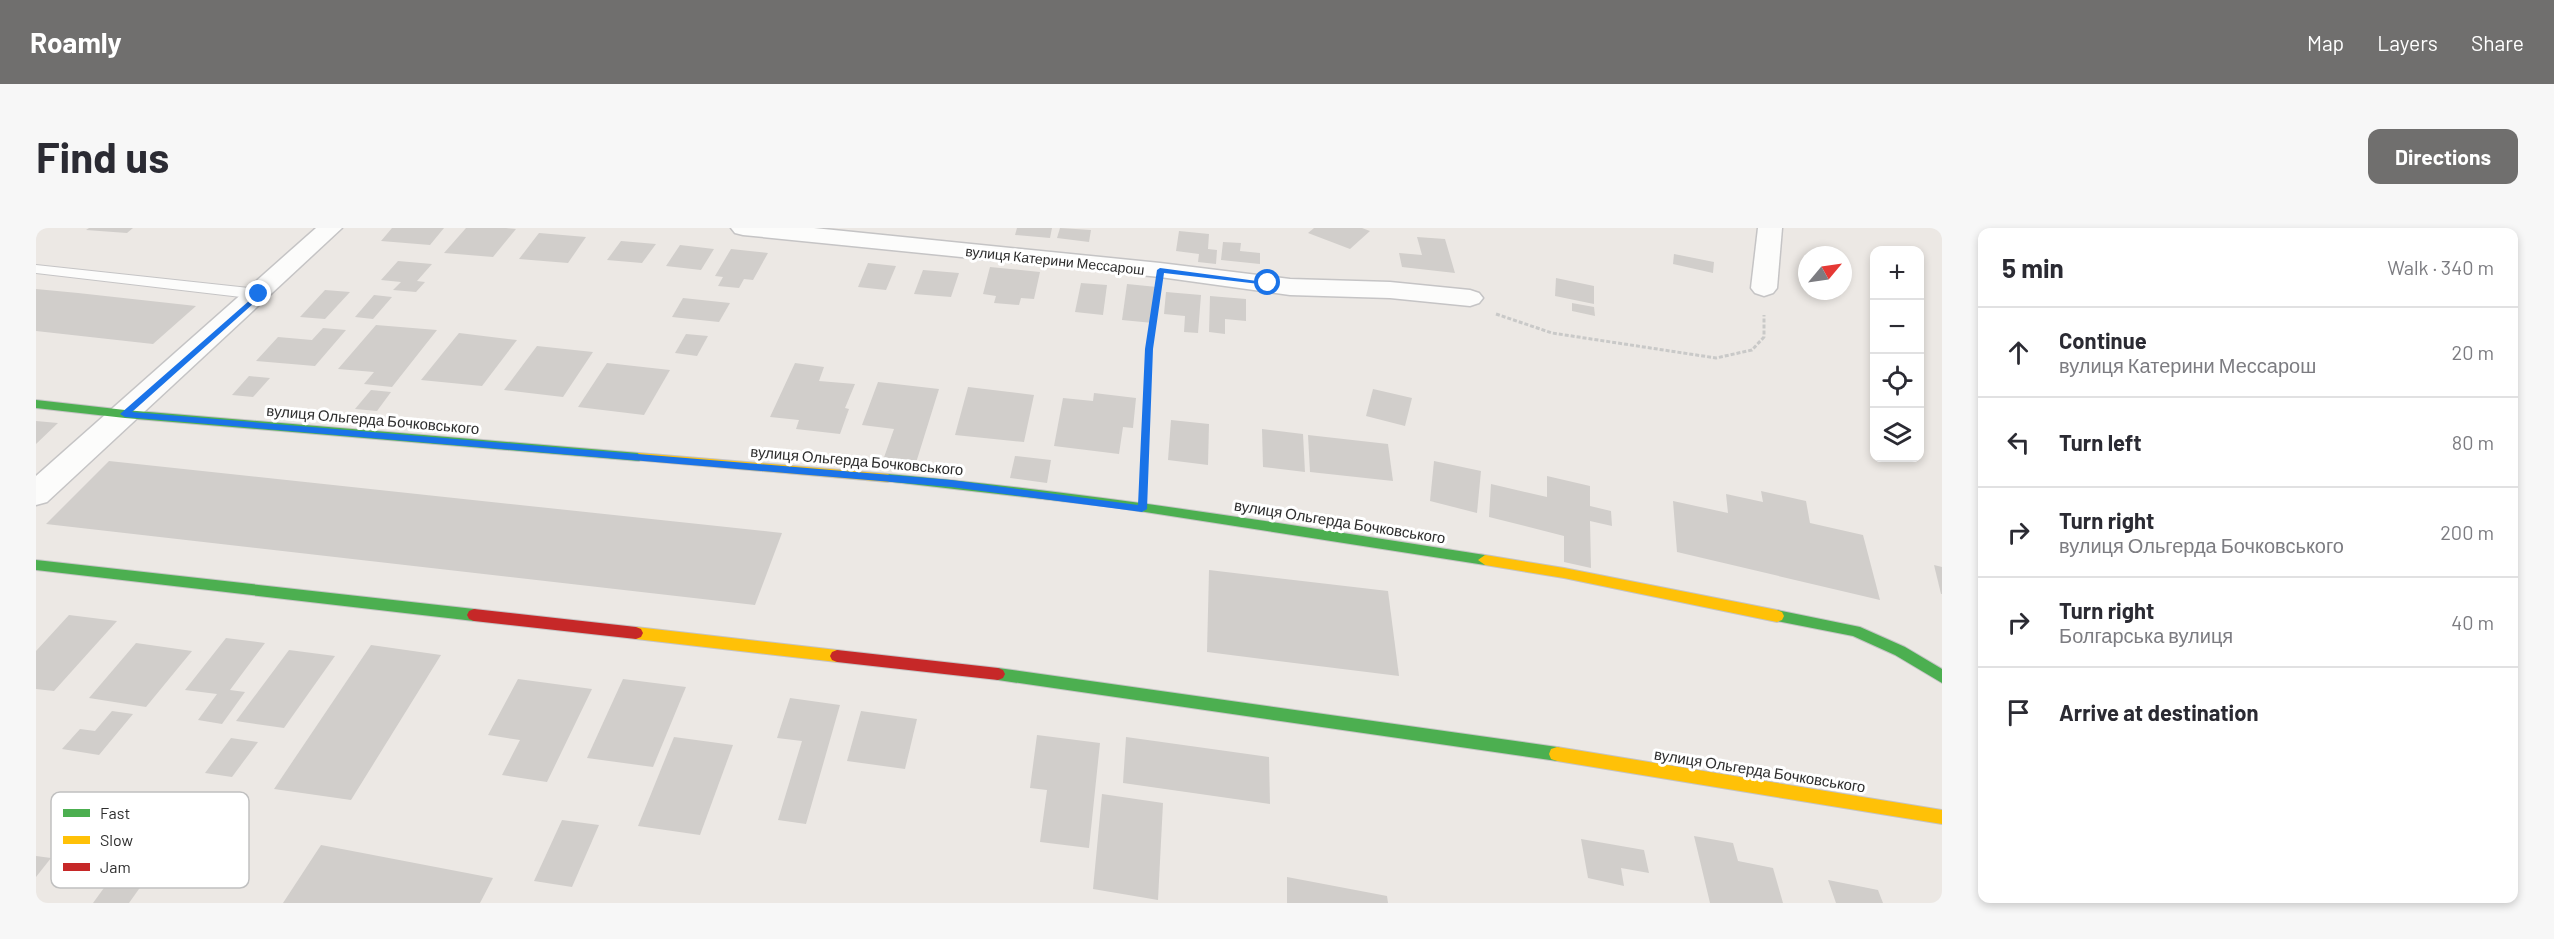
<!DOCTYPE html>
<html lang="en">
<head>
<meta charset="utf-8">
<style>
	:root { --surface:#fff; --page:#f7f7f7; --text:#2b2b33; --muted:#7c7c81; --line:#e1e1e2; --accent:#706f6e }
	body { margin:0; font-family:Barlow,sans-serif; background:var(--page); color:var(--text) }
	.controls { position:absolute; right:18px; top:18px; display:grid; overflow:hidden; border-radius:12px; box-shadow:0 3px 9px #0003 }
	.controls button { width:54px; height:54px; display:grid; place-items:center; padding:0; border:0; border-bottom:2px solid var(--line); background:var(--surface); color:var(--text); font:30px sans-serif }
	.compass { position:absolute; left:1762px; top:18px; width:54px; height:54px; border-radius:50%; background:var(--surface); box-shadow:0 3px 9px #0003; rotate:61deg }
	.stop { position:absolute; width:18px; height:18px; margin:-14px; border:4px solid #1a73e8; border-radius:50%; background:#fff }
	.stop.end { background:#1a73e8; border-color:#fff; box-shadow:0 2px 6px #0008 }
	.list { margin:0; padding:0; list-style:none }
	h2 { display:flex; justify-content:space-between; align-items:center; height:78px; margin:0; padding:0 24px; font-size:26px }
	h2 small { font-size:20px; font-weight:400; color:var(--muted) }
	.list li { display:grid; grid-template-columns:39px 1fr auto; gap:18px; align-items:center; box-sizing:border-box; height:90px; padding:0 24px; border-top:2px solid var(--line) }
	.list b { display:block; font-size:22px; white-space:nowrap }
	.list p { margin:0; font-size:20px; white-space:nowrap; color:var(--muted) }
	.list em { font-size:20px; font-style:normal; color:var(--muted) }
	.icon { flex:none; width:33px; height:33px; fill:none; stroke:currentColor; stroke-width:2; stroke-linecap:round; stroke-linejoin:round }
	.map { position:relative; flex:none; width:1906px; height:675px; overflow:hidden; border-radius:12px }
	header { display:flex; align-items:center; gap:36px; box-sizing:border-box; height:84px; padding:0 30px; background:var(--accent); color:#fff }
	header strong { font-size:28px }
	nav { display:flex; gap:33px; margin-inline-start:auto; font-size:21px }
	.intro { display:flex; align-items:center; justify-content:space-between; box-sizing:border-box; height:144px; padding:0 36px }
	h1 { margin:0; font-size:42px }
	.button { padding:15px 27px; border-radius:12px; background:var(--accent); color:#fff; font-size:21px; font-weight:700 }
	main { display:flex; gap:36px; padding:0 36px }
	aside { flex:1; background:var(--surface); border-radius:12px; box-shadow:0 3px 9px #0003 }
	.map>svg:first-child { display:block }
</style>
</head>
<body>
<header>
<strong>Roamly</strong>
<nav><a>Map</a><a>Layers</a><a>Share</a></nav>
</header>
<div class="intro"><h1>Find us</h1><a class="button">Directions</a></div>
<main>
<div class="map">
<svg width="1906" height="675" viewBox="0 0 1906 675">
	<rect width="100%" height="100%" fill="#ece8e4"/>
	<g fill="#d1cecb">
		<path d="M53 0H97L91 5 50 2Z"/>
		<path d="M356 0H408L394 17 345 13Z"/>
		<path d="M430 0H470L480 1 457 29 408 25Z"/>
		<path d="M981 0H1016L1014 10 979 7Z"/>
		<path d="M1024 0 1055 2 1053 14 1021 10Z"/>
		<path d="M1278 0H1326L1334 3 1314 21 1272 5Z"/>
		<path d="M1143 3 1173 6 1172 21 1181 22 1180 36 1162 34 1163 26 1140 23Z"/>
		<path d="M503 5 550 9 532 35 483 31Z"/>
		<path d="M1381 9 1409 11 1419 45 1366 39 1363 25 1386 27Z"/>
		<path d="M585 13 620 16 606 35 571 32Z"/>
		<path d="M1187 14 1205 15 1204 23 1224 25V36L1185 32Z"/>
		<path d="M644 17 678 21 665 42 630 38Z"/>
		<path d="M695 21 732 25 717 52 708 51 703 60 682 58 687 49 679 48Z"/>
		<path d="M1638 26 1678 34 1677 45 1637 36Z"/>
		<path d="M362 33 396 36 381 53 389 54 380 64 357 62 365 54 345 52Z"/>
		<path d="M832 35 860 38 850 62 822 59Z"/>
		<path d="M954 39 1004 44 998 71 985 70 983 77 958 75 960 68 947 66Z"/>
		<path d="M887 42 923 45 915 69 878 66Z"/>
		<path d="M1520 50 1558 58V76L1519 68Z"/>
		<path d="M1045 55 1071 57 1067 87 1039 84Z"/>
		<path d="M1091 56 1121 59 1117 95 1086 92Z"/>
		<path d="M0 61 42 65 160 78 117 116 0 103Z"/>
		<path d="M289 62 314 64 289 91 264 89Z"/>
		<path d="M1130 64 1165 67 1162 105 1148 104 1149 88 1128 86Z"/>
		<path d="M338 67 356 69 337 91 319 89Z"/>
		<path d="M1174 68 1210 71V93L1189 91V106L1173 104Z"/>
		<path d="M647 70 694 75 683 94 636 89Z"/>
		<path d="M1536 75 1558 79 1559 88 1536 83Z"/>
		<path d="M340 97 401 102 356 159 328 156 338 144 302 141Z"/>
		<path d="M287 100 310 102 279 138 220 133 242 109 276 112Z"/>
		<path d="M423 105 481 112 446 158 385 152Z"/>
		<path d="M650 106 672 108 661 128 639 125Z"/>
		<path d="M501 118 557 124 527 169 468 162Z"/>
		<path d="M571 135 634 142 608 187 542 179Z"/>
		<path d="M759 135 788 139 783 153 819 156 809 180 813 181 804 206 760 201 763 192 734 189Z"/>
		<path d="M213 148 234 150 217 169 196 167Z"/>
		<path d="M842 154 903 161 879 238 846 235 858 201 826 197Z"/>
		<path d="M932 159 998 167 988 214 919 207Z"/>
		<path d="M1337 161 1376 170 1369 198 1330 188Z"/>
		<path d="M335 162 355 164 341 183 319 181Z"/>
		<path d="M1058 165 1100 170 1097 200 1087 199 1083 226 1018 218 1027 170 1057 173Z"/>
		<path d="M1135 192 1173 196 1172 237 1132 232Z"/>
		<path d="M0 193 22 195 0 216Z"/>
		<path d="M1226 201 1267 206 1269 244 1227 239Z"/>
		<path d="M1272 207 1352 216 1357 253 1274 244Z"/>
		<path d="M979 228 1015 232 1011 255 974 250Z"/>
		<path d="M73 233 746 305 719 377 10 296Z"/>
		<path d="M1398 233 1445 243 1441 285 1394 273Z"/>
		<path d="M1511 248 1554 258V278L1575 283 1576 298 1554 293 1555 340 1528 334V308L1453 289 1455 256 1511 269Z"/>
		<path d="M1725 263 1770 273 1774 295 1827 307 1844 372 1641 324 1637 273 1692 285 1690 266 1727 274Z"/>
		<path d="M1898 337 1906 339V366H1905Z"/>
		<path d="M1173 342 1352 363 1363 448 1171 424Z"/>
		<path d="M33 387 81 393 18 463 0 461V423Z"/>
		<path d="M190 410 229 415 194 462 209 464 186 496 162 492 181 466 149 462Z"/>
		<path d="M100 415 156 423 110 479 53 470Z"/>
		<path d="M335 417 405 427 315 572 238 561Z"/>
		<path d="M253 422 299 428 248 500 200 493Z"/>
		<path d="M482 451 556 461 511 554 466 547 484 512 452 507Z"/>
		<path d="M587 451 650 459 617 539 551 530Z"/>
		<path d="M754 470 804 477 770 596 742 592 766 513 741 510Z"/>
		<path d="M76 483 97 486 63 527 26 521 44 501 59 503Z"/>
		<path d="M825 483 881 491 869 541 811 533Z"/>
		<path d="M1001 507 1064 515 1053 620 1004 614 1011 562 994 560Z"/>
		<path d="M638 509 697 517 664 607 602 598Z"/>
		<path d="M1090 509 1233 529 1234 576 1087 555Z"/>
		<path d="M195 510 222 514 196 549 169 545Z"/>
		<path d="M1066 566 1127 575 1122 672 1057 661Z"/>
		<path d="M526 592 563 597 536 659 498 653Z"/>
		<path d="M1658 608 1697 615 1702 633 1737 640 1747 675H1674Z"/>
		<path d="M1545 611 1608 622 1613 645 1585 640 1588 658 1552 650Z"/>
		<path d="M285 617 457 650 444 675H247Z"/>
		<path d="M94 624 125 630 93 675H57Z"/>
		<path d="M0 628 15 630 0 649Z"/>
		<path d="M1251 649 1351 668 1352 675H1251Z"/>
		<path d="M1792 652 1842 662 1847 675H1800Z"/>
	</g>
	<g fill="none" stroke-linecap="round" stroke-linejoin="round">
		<g stroke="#c5c4c5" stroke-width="2">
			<path id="lane" d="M0 37 223 61 231 66 223 71 0 45Z"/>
		</g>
		<g stroke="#c5c4c5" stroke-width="3">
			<g id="street">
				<path d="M280 0H306L11 274 0 277V248Z"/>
				<path d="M695 0H778L1124 35 1254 51 1354 54 1434 62 1443 65 1447 70 1443 75 1434 78 1354 70 1254 67 1124 49 707 7 699 5Z"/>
				<path d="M1722 0H1746L1741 60 1737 65 1728 68 1719 65 1715 60Z"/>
			</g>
		</g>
		<g stroke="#c5c4c5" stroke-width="2">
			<g id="fast">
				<path d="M0 172 89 182 603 225 609 229 603 233 89 190 0 180Z"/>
				<path d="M852 246C1052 264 1250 296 1449 327L1456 332 1449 337 1077 279 848 253 846 250 848 247Z"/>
				<path d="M0 332 438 381 443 383 445 387 443 391 438 393 0 342Z"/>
				<path d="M1741 382 1824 399 1869 419 1906 441V455L1859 427 1817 408 1736 392 1734 388 1736 384Z"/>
				<path d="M962 440 1521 519 1527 521 1529 526 1527 531 1521 533 962 452 957 450 955 446 957 442Z"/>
			</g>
		</g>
		<g stroke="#c5c4c5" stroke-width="2">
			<g id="slow">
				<path d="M603 225 852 246 858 250 852 254 599 232 597 229Z"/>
				<path d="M1449 327 1528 340 1741 382 1746 384 1748 388 1746 392 1741 394 1528 350 1449 337 1442 332Z"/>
				<path d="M600 399 801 422 806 424 808 428 806 432 801 434 600 411 595 409 593 405 595 401Z"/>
				<path d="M1521 519 1906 582V596L1521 533 1515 531 1513 526 1515 521Z"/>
			</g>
		</g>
		<g stroke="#c5c4c5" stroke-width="2">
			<g id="jam">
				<path d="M438 381 600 399 605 401 607 405 605 409 600 411 438 393 433 391 431 387 433 383Z"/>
				<path d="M801 422 962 440 967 442 969 446 967 450 962 452 801 434 796 432 794 428 796 424Z"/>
			</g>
		</g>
		<g stroke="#c9c9c8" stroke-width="3" stroke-dasharray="4 2" stroke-linecap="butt">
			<path d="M1460 86 1516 105 1680 130 1716 122 1728 109V87"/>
			<path d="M1108 251 1113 121 1120 70"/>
		</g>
		<use href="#lane" fill="#fcfcfb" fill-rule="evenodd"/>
		<use href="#street" fill="#fcfcfb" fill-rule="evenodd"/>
		<use href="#fast" fill="#4caf50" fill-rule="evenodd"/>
		<use href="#slow" fill="#ffc107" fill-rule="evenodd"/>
		<use href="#jam" fill="#c62828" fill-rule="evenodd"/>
	</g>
	<path fill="#1a73e8" d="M1124 40 1236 55 1232 57 1128 45 1117 121 1111 281 1106 284 915 259 89 189 84 186 223 64 227 66 226 68 96 184 915 252 1102 277 1109 121 1121 42Z"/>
	<g text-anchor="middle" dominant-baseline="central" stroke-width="6" stroke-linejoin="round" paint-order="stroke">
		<g font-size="14" fill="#2e2e2e" stroke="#fff">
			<text transform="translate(1019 32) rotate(6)">вулиця Катерини Мессарош</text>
		</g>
		<g font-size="15" fill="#2e2e2e" stroke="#fff">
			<text transform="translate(337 191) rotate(5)">вулиця Ольгерда Бочковського</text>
			<text transform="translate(821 232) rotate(5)">вулиця Ольгерда Бочковського</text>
			<text transform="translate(1304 293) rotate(9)">вулиця Ольгерда Бочковського</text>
			<text transform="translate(1724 542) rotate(9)">вулиця Ольгерда Бочковського</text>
		</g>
	</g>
	<rect x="15" y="564" width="198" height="96" rx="9" fill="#fff" stroke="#c0c0c0" stroke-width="1.5"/>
	<rect x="27" y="581" width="27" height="8" fill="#4caf50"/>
	<rect x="27" y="608" width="27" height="8" fill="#ffc107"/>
	<rect x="27" y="635" width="27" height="8" fill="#c62828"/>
	<g font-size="16" fill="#2e2e2e">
		<text x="64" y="591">Fast</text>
		<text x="64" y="618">Slow</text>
		<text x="64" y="645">Jam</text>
	</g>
</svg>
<div class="controls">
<button>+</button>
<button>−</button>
<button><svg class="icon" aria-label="locate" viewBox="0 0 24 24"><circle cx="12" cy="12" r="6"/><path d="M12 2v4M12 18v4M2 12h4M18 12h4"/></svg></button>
<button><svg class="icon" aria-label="layers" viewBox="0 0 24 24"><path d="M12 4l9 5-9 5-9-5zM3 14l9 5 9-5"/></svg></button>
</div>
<svg class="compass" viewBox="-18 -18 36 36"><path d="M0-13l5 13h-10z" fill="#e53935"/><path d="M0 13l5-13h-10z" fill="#7c7c81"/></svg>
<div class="stop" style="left:1232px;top:55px"></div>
<div class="stop end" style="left:223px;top:66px"></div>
</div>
<aside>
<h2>5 min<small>Walk · 340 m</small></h2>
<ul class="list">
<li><svg class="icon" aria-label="ahead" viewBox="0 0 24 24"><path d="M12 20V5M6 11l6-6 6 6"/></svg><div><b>Continue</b><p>вулиця Катерини Мессарош</p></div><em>20 m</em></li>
<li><svg class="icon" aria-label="left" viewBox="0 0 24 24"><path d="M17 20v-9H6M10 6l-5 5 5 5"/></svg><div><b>Turn left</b></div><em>80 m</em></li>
<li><svg class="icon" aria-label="right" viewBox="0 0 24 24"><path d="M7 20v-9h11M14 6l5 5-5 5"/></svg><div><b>Turn right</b><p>вулиця Ольгерда Бочковського</p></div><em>200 m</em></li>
<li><svg class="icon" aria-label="right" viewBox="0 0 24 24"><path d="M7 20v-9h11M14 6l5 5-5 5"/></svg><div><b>Turn right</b><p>Болгарська вулиця</p></div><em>40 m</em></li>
<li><svg class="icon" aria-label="arrive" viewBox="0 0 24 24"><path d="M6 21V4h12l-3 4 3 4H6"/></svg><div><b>Arrive at destination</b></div></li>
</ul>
</aside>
</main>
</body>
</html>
